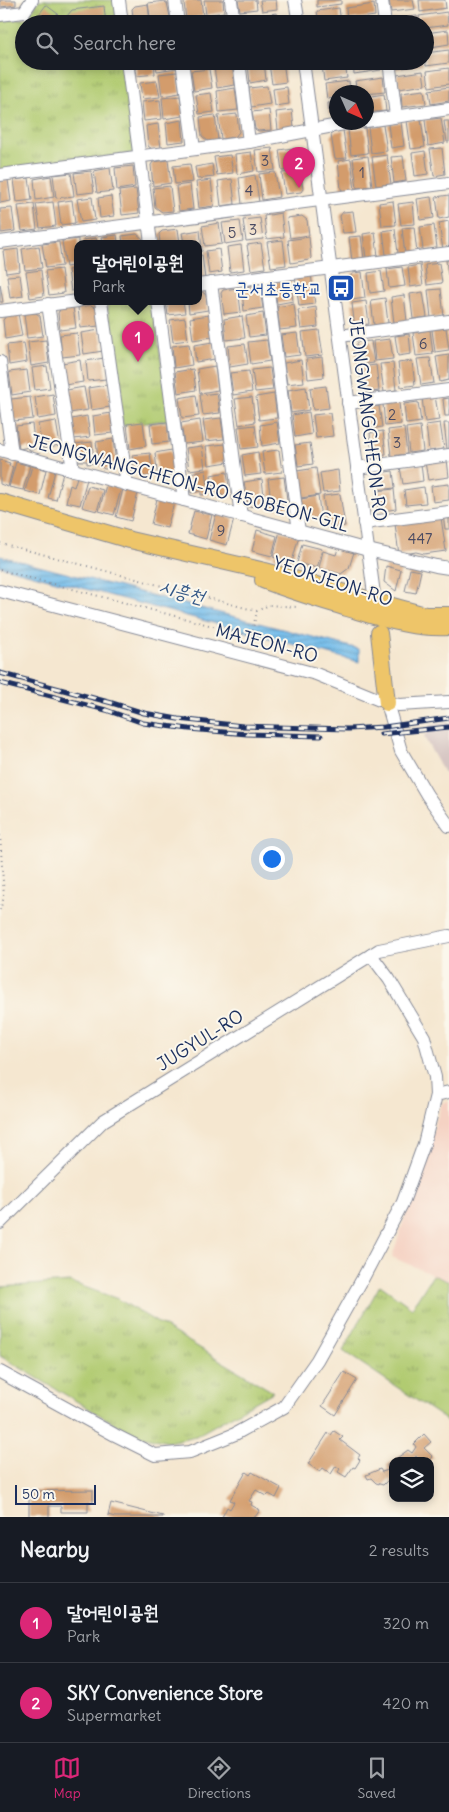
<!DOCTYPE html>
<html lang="en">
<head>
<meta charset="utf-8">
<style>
	:root { --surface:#171b24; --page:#242831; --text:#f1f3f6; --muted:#9ea1a6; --line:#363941; --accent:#db2777 }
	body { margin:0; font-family:Delius,"Poor Story",sans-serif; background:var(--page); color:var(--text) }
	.controls { position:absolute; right:15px; bottom:15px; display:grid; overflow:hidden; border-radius:10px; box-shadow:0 2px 8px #0003 }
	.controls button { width:45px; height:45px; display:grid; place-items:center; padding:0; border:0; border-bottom:1px solid var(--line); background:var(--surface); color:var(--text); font:25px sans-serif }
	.compass { position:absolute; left:329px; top:85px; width:45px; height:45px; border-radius:50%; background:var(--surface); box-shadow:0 2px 8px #0003; rotate:135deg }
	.scale { position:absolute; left:15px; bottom:12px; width:81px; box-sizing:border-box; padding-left:5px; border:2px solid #1b2f5e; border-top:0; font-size:14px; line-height:18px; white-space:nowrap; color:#1b2f5e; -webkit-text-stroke:4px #fbf7ec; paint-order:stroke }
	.you { position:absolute; left:271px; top:858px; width:18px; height:18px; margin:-12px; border:4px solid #fff; border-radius:50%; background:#1a73e8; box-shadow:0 0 0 8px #1a73e833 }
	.badge { display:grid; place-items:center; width:32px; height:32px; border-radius:50%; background:var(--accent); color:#fff; font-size:16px; font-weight:700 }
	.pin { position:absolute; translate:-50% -41px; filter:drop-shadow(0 1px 2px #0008) }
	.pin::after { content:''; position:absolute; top:26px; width:18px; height:15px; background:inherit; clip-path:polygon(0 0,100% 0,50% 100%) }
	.popup { position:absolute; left:74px; top:240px; width:128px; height:65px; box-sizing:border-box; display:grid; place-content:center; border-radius:10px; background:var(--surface); filter:drop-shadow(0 1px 4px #0005); font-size:16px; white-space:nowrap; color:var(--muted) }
	.popup b { font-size:19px; color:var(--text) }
	.popup::after { content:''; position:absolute; left:50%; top:100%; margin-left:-10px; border:10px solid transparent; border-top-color:var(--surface) }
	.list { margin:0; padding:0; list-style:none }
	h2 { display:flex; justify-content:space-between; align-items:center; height:65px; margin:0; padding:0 20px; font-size:21px }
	h2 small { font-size:16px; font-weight:400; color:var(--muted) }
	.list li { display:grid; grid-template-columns:32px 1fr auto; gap:15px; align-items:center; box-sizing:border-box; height:80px; padding:0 20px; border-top:1px solid var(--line) }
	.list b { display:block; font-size:19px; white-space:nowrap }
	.list p { margin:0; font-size:16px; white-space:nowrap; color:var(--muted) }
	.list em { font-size:16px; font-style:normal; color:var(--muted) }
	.icon { flex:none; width:28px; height:28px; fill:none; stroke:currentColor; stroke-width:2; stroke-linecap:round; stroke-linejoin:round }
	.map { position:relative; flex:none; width:449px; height:1517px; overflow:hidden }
	.search { position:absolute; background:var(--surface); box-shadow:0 2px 8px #0003; left:15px; right:15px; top:15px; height:55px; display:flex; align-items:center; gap:12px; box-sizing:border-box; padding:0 18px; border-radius:28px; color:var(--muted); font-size:19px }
	.sheet { height:225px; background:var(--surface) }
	nav { display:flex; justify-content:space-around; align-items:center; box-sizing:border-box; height:70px; border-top:1px solid var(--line); background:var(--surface); font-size:14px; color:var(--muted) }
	nav a { display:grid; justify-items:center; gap:2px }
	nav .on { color:var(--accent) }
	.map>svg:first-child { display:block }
</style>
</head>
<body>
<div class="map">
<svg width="449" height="1517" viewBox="0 0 449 1517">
	<defs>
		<pattern id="grass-tufts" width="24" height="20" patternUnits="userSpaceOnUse" patternTransform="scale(1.25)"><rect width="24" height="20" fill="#b1cb71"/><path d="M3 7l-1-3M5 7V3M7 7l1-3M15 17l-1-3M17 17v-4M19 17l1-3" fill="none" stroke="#8fa560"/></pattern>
		<pattern id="water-rules" width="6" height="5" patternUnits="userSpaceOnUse" patternTransform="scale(1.25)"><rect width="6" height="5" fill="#72bceb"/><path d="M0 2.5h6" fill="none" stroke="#5d99c2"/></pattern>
	</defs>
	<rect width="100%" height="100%" fill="#fbf7ec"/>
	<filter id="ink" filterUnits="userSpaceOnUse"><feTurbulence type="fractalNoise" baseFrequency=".02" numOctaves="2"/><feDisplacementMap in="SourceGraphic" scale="10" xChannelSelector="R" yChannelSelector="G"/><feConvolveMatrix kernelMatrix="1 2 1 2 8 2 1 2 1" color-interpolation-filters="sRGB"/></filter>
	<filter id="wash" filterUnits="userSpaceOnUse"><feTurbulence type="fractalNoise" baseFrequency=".0096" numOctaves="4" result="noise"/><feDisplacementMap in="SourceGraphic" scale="20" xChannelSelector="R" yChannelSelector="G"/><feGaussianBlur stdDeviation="1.12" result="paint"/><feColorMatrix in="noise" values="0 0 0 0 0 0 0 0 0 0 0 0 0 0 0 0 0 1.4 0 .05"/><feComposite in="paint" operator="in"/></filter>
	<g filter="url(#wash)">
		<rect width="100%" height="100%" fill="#f5e7d0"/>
		<path fill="#f5d2c3" d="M449 1101V1282L392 1257 442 1103Z"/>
		<path fill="#d1bfbd" d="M449 722V773H444L424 737 430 725Z"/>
		<g fill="url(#grass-tufts)" stroke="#667d68">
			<path d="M39 0H115L118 24H24V61H123L136 153 0 170V21L27 18Z"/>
			<path d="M109 301H153L169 420 123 426 107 304Z"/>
			<path d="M433 1275 449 1282V1425L443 1418 343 1351 380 1285 412 1308Z"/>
			<path d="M70 1282 118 1299 273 1392 196 1436 168 1442 132 1434 0 1356V1287Z"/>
		</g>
		<path fill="url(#water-rules)" stroke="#4676a4" d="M0 556 359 649V662L0 566Z"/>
		<g id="blocks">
			<g fill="#d39c6c">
				<path d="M0 0H16V5L1 7Z"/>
				<path d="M187 0H201L203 16 186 19 184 3Z"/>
				<path d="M204 0H223L224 12 206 15Z"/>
				<path d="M238 0H256L257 9 240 11Z"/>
				<path d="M260 0H276L277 9 262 11Z"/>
				<path d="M317 0H341V4L317 7Z"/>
				<path d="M389 0H413L415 9 391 12Z"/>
				<path d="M419 0H445L446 8 420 12Z"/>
				<path d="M165 1 166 3H167L171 21 151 24 148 3Z"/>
				<path d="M148 4 150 22 134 24 132 9 135 6Z"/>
				<path d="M374 4 375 16 347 20 346 8Z"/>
				<path d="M46 5 58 14 50 24H37L34 21Z"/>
				<path d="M104 6 106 24H68L67 16 72 10Z"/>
				<path d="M339 8 341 23 319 24 317 11Z"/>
				<path d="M447 12 448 25 425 28V24H420L419 16Z"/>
				<path d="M277 13 279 24H263L262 15Z"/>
				<path d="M260 14 261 24H242L241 17Z"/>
				<path d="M417 16 418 24H392V20Z"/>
				<path d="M225 17 226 24H207V20Z"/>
				<path d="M376 21V24H362V23Z"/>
				<path d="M448 30 449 44 425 48V33Z"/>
				<path d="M449 50V63L426 66 425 53Z"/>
				<path d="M135 61H154L155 74 137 76Z"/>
				<path d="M155 61H176L177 68 157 71Z"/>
				<path d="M190 61H209V64L190 67Z"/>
				<path d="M257 61H264L266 80 250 83 248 64 257 63Z"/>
				<path d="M283 61 286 82 272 84 269 64Z"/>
				<path d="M353 61H380L381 70 354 74Z"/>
				<path d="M395 61H422L423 65 396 69Z"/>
				<path d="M345 62 347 78 324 81 322 65Z"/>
				<path d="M232 65 235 85 217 88 214 67Z"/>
				<path d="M449 68V84L429 87 427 71Z"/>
				<path d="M209 69 212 88 194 91 191 71Z"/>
				<path d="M423 71 425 85 399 89 397 75Z"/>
				<path d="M177 72 180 93 162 96 159 74Z"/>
				<path d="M383 77 385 92 366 94V92H357L355 81Z"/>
				<path d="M157 81 160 97 142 99 140 83Z"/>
				<path d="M349 81 350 92H336V98L327 99 325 84Z"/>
				<path d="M267 86 270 104 251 107 249 88Z"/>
				<path d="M287 87 289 104 275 106 273 89Z"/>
				<path d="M449 87V101L431 104 429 90Z"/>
				<path d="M235 88 238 110 219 112 217 91Z"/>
				<path d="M424 90 426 104 402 107 401 93Z"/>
				<path d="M211 93 214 112 199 114 196 95Z"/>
				<path d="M384 94 386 111 366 113V97Z"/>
				<path d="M180 96 183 116 164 119 162 98Z"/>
				<path d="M160 100 162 119 144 121 142 102Z"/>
				<path d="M336 102V118H335L329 114 328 103Z"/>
				<path d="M269 110 271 130 258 131 255 129 252 112Z"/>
				<path d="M292 110 294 128 278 130 276 112Z"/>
				<path d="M237 114 239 132 235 137 221 139 218 116Z"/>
				<path d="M215 115 218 140 209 142 202 136 200 117Z"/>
				<path d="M441 118 445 143 428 146 425 120Z"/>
				<path d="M421 119 425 147 411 149 407 121Z"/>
				<path d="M182 120 184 141 168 143 166 123Z"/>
				<path d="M444 121H449V142H447Z"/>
				<path d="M401 122 404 146 391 148 388 124Z"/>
				<path d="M158 124 161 148 152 149 148 146 146 126Z"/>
				<path d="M383 125 387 151 371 153 368 127Z"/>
				<path d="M365 128 368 153 351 155 348 130Z"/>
				<path d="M343 130 347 158 335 159 331 135 334 132Z"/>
				<path d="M272 148 275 170 258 172 255 150Z"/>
				<path d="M293 148 297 150 299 169 282 171 279 150Z"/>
				<path d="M442 148 445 174 434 176 430 149Z"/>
				<path d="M425 151 428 174 415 176 412 153Z"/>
				<path d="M251 152 254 171 237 174 235 154Z"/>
				<path d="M230 155 233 173 217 175 214 157Z"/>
				<path d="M387 155 391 184 376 186 372 157Z"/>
				<path d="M368 156 372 186 357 188 353 158Z"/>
				<path d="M403 156 406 181 394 183 391 157Z"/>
				<path d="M351 159 355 190 345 192 341 189 338 161Z"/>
				<path d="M168 160 171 183 153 186 151 165 153 162Z"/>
				<path d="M190 164 193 182 175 184 173 166Z"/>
				<path d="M212 164 214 177 197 179 195 167Z"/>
				<path d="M133 166 135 187 117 190 115 168Z"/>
				<path d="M110 168 113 191 97 193 94 171Z"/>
				<path d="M91 171 94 192 77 194 74 173Z"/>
				<path d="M300 171 303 189 301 192 285 194 282 173Z"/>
				<path d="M275 172 279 197 262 200 259 174Z"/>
				<path d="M71 173 74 196 56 198 53 175Z"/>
				<path d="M255 175 259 202 242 204 239 178Z"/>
				<path d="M51 176 54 197 36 200 34 179Z"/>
				<path d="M29 178 32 200 17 202 14 180Z"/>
				<path d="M232 179 235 204 221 206 218 181Z"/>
				<path d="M8 180 11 201 0 203V181Z"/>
				<path d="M211 180 214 206 199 208 196 182Z"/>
				<path d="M190 184 193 209 179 211 176 186Z"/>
				<path d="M170 186 173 211 162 212 155 207 153 188Z"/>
				<path d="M136 189 139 213 122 215 119 191Z"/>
				<path d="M449 195V217L439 219 436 197Z"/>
				<path d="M111 196 114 216 100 218 98 198Z"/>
				<path d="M92 197 95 220 81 222 77 199Z"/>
				<path d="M431 197 434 218 420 220 417 199Z"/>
				<path d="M72 200 75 223 61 225 58 202Z"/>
				<path d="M393 201 396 225 382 226 379 203Z"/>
				<path d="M53 202 56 226 40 228 36 204Z"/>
				<path d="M413 202 415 224 401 225 398 204Z"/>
				<path d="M34 204 37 229 22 231 18 206Z"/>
				<path d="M12 208 15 231 1 233 0 209Z"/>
				<path d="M353 211 356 232 343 233 340 216 343 212Z"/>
				<path d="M281 213 284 237 267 239 264 216Z"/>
				<path d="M302 216 307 220 309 235 290 238 287 218Z"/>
				<path d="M260 218 263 239 246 241 243 220Z"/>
				<path d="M240 221 243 241 225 244 222 223Z"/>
				<path d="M449 221V249L443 250 439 223Z"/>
				<path d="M219 223 222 244 205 246 202 226Z"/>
				<path d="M434 225 437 248 423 250 420 227Z"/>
				<path d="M414 227 417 253 405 255 402 228Z"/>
				<path d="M178 229 180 243H160L159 234 162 231Z"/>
				<path d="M395 229 398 253 386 255 383 231Z"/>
				<path d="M200 230 202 251 198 252V243H184L182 233Z"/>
				<path d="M375 232 378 256 366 258 363 234Z"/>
				<path d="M137 234 143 239V243H123L122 236Z"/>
				<path d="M117 235 118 243H103L102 237Z"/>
				<path d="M361 236 364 259 352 261 349 237Z"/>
				<path d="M309 237 311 258 309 260 291 263 288 240Z"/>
				<path d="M96 238 97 243H84L83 240Z"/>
				<path d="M78 239V265L66 267 62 241Z"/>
				<path d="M283 240 286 265 271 267 267 242Z"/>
				<path d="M59 242 62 266 46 268 42 244Z"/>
				<path d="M261 243 265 268 251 270 247 245Z"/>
				<path d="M241 245 244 270 230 272 227 247Z"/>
				<path d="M39 246 42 268 25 270 22 249Z"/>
				<path d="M18 249 20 271 6 273 3 251Z"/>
				<path d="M219 249 222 272 209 274 206 251Z"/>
				<path d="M202 255 205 279 198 280V256Z"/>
				<path d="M446 260H449V275H448Z"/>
				<path d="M439 263 442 283 427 285 425 265Z"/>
				<path d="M420 265 423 285 410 287 408 267Z"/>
				<path d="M402 267 405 286 389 288 387 269Z"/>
				<path d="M78 268V290L71 291 68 270Z"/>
				<path d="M61 269 64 293 49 295 45 271Z"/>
				<path d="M41 270 44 296 30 298 26 272Z"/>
				<path d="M381 271 384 291 370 293 368 273Z"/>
				<path d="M362 272 365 298 352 300 349 278 353 273Z"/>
				<path d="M311 274 315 304 299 306 295 276Z"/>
				<path d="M20 275 23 296 10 298 7 276Z"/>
				<path d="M290 279 293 301 277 304 274 284 278 281Z"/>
				<path d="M0 284 3 302H0Z"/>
				<path d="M256 285 260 289 263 308 244 311 242 291 246 290 245 287Z"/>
				<path d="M238 288 241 312 224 314 221 293 223 290Z"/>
				<path d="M441 289 444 317 431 318 428 290Z"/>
				<path d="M201 291 206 295 208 310 189 313 188 301H198V292Z"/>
				<path d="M423 292 427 317 413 319 410 294Z"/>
				<path d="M404 295 407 321 394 323 391 297Z"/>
				<path d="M385 298 388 323 374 325 371 300Z"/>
				<path d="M166 301H183L185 313 168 315Z"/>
				<path d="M366 301 369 324 359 325 354 321 352 303Z"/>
				<path d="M294 304 297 328 280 330 277 307Z"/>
				<path d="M91 305 97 309 99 326 80 328 78 307Z"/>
				<path d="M73 307 76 328 60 330 58 313 61 308Z"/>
				<path d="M316 307 318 327 301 329 298 310Z"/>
				<path d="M18 313 22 336 5 339 3 320 7 315Z"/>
				<path d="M36 313 40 316 43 336 27 338 24 314Z"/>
				<path d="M263 313 266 335 249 337 246 316Z"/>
				<path d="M209 315 212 337 193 340 190 318Z"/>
				<path d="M242 316 245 338 226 340 224 319Z"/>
				<path d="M185 318 188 340 173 342 170 320Z"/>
				<path d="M446 328 449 350 435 352 432 330Z"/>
				<path d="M100 330 103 351 84 354 81 333Z"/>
				<path d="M319 330 323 355 305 357 302 332Z"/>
				<path d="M430 330 433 354 416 356 413 333Z"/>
				<path d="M77 333 80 355 62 357 60 335Z"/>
				<path d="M297 333 300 355 284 357 281 335Z"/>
				<path d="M409 334 411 354 398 356 395 336Z"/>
				<path d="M390 339 393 359 375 361 373 341Z"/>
				<path d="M46 340 49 363 31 366 28 342Z"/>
				<path d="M267 340 270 361 251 364 248 342Z"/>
				<path d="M371 341 374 363 357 365 355 347 358 342Z"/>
				<path d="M213 342 215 359 196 362 194 345Z"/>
				<path d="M24 343 27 362 9 365 7 345Z"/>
				<path d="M189 344 192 365 174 368 172 346Z"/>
				<path d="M245 344 248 364 230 367 228 346Z"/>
				<path d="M449 355V380L440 382 436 357Z"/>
				<path d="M322 357 324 377 308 379 306 359Z"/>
				<path d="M104 358 106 379 88 381 86 361Z"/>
				<path d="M430 358 434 383 421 385 417 359Z"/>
				<path d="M80 360 83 382 65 385 62 363Z"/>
				<path d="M301 360 304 382 287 384 284 363Z"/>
				<path d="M412 361 415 385 401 387 398 363Z"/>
				<path d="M393 363 396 390 384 392 380 364Z"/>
				<path d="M376 365 379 391 366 393 362 389 359 367Z"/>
				<path d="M47 366 50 388 35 390 32 368Z"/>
				<path d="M215 366 218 390 200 393 197 369Z"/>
				<path d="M270 368 273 390 255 392 252 370Z"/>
				<path d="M193 369 196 390 178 393 175 372Z"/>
				<path d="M27 370 30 392 12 395 9 372Z"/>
				<path d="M249 371 252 392 233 395 230 373Z"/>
				<path d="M107 385 110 407 91 410 88 388Z"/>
				<path d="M326 386 329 408 313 410 310 388Z"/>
				<path d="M84 387 88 410 70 413 67 390Z"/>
				<path d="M306 387 309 410 291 413 288 390Z"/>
				<path d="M217 393 220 413 203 415 200 395Z"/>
				<path d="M53 394 56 416 38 419 35 397Z"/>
				<path d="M274 394 277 418 259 420 256 397Z"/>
				<path d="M196 395 199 416 182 418 179 398Z"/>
				<path d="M435 396 439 420 425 422 422 398Z"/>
				<path d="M30 397 33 419 14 421 11 399Z"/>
				<path d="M252 397 255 422 239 425 235 399Z"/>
				<path d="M449 398V416H445L443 399Z"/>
				<path d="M399 402 401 424 385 426 383 404Z"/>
				<path d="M418 402 421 422 406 424 404 404Z"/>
				<path d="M379 406 382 427 369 429 367 412 370 407Z"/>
				<path d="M309 412 312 434 295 437 292 415Z"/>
				<path d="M111 413 113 433 95 435 93 416Z"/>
				<path d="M330 413 333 436 316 438 313 415Z"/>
				<path d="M87 416 90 437 74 439 72 419Z"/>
				<path d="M221 418 224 439 206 441 203 420Z"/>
				<path d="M200 420 203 442 184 444 181 423Z"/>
				<path d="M56 421 60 445 42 448 38 424Z"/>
				<path d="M143 422 146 446 130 449 127 424Z"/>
				<path d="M167 422 169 442 152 444 150 424Z"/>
				<path d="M277 422 280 443 262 446 260 425Z"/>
				<path d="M440 423 444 449 429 451 426 425Z"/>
				<path d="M444 423H449V449H447Z"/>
				<path d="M32 424 35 449 29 450V447L19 449 16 426Z"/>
				<path d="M255 425 258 447 241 449 238 427Z"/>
				<path d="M420 426 423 451 409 453 406 428Z"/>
				<path d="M404 428 407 454 391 456 388 430Z"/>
				<path d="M383 431 386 454 379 455 378 452 372 453 370 433Z"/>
				<path d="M113 439 116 463 114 468 104 469 99 465 96 442Z"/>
				<path d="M92 442 94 463 87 464V461H77L75 444Z"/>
				<path d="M310 443 313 464 298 466 295 445Z"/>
				<path d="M225 444 228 462 209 465 206 446Z"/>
				<path d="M202 446 205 468 189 470 186 448Z"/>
				<path d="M171 450 175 475 158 478 155 453Z"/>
				<path d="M279 450 282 472 265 474 262 452Z"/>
				<path d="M258 452 261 474 245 476 242 455Z"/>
				<path d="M150 453 153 476 140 477 137 472H134L132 455Z"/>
				<path d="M447 459 449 477 428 480 425 462Z"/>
				<path d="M0 460 10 463 9 466 13 467 8 487 0 484Z"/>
				<path d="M16 462 30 466 23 490 9 487Z"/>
				<path d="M421 464 423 481 403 484 400 467Z"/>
				<path d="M32 466 46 470 40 495 25 491Z"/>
				<path d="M316 468 320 495 301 498 297 471Z"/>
				<path d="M206 470 209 494 201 495V491L191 493 189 473Z"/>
				<path d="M338 470 340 491 323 493 320 473Z"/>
				<path d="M55 471 63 473 56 500 48 498Z"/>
				<path d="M393 471 395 488 377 490 375 477 378 473Z"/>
				<path d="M227 472 230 494 214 496 211 475Z"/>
				<path d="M77 477 87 479 80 505 66 502 70 485 74 487Z"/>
				<path d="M284 477 288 507 272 509 268 479Z"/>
				<path d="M262 479 265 504 248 507 244 482Z"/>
				<path d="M449 484V500L433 502 431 486Z"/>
				<path d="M106 485 121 489 114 515 99 511Z"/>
				<path d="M88 486 103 490 97 511 82 507Z"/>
				<path d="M424 487 426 503 406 505 404 490Z"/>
				<path d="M123 489 138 493 131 521 116 517Z"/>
				<path d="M394 489 396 509 383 511 378 507 376 491Z"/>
				<path d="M340 494 345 526 327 528 323 496Z"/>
				<path d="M318 496 321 518 304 520 301 499Z"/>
				<path d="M157 499 174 503 167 528 151 524Z"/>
				<path d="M194 511 212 515 206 539 188 534Z"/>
				<path d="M216 514 234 519 227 545 209 540Z"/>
				<path d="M449 514V529H445L443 515Z"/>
				<path d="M441 518 446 551 424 554 416 552 399 555 395 524Z"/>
				<path d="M257 530 277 536 272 556 252 551Z"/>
				<path d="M280 531 299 536 292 562 273 557Z"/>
				<path d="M302 544 322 549 317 568 297 563Z"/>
				<path d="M339 545 354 552 349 568 341 574 319 568 323 551 336 555Z"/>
				<path d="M386 566 401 570 396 591 384 582Z"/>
				<path d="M410 569 421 571 416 593 405 591Z"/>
				<path d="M344 1372 357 1380 335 1415 322 1406Z"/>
				<path d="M334 1431 343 1437 340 1440 360 1455 358 1458 360 1460 355 1468 353 1467 346 1477 338 1472 340 1469 336 1466 331 1474 323 1468 320 1472 308 1464 328 1433 331 1435Z"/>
				<path d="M424 1434 431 1442 424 1448 433 1457 429 1461H420L416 1456 412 1461H393L408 1450 412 1453 416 1447 414 1444Z"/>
				<path d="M393 1461V1485L389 1479 383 1485 376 1483 371 1478 368 1479 366 1475 380 1469 382 1472 388 1470 387 1465Z"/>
				<path d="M246 1472 250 1475 252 1472 281 1488 276 1498 269 1494 267 1496 256 1490 249 1501 252 1502 251 1505 260 1510 255 1517H222L227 1507 230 1509 234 1502 230 1500Z"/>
				<path d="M93 1490V1502H88V1512H61V1506H49V1517H29V1496H33V1491Z"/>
				<path d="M111 1503 163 1516V1517H115L108 1515Z"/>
			</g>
		</g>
	</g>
	<g filter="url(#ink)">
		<use href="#blocks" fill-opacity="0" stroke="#888b97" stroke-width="1"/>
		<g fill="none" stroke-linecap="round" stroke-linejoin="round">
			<g stroke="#888b97" stroke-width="14">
				<g id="minor">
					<path d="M119 0 122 24"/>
					<path d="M175 0 178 24"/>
					<path d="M231 0 234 24"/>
					<path d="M295 0 299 24"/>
					<path d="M382 0 385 24"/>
					<path d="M0 15 24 12 32 0"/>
					<path d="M127 61 151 243"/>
					<path d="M182 61 194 149"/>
					<path d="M239 61 249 142"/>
					<path d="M303 61 376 609"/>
					<path d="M389 61 396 116"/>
					<path d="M366 121 449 109"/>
					<path d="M0 175 249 142 354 122"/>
					<path d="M0 242 449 183"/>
					<path d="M266 276 299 532"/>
					<path d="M211 283 241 516"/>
					<path d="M198 285 449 253"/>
					<path d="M101 301 127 485"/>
					<path d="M158 301 184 500"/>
					<path d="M48 304 73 470"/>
					<path d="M0 311 78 301"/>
					<path d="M340 336 449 321"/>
					<path d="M0 362 12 454"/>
					<path d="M348 403 449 390"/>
					<path d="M0 450 368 550 436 566 449 568"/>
					<path d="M357 468 449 455"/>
					<path d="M364 523 449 512"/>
					<path d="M0 591 316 674 387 703 399 705 449 702"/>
					<path d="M387 703 401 751 427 795 449 826"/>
					<path d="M436 1095 449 1092"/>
					<path d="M0 1223 103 1121 379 950 449 936"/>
					<path d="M0 1372 115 1435 155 1455 190 1452 235 1434 284 1407 317 1360 363 1278 403 1202 424 1144 436 1095 435 1077 424 1037 389 979 371 955"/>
				</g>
			</g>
			<g stroke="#888b97" stroke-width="18">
				<g id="major">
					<path d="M0 502 130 540 265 571 425 615H449"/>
					<path d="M263 580C291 591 318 599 347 608 381 618 413 629 449 627"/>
					<path d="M379 633 387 703"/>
				</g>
			</g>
			<g stroke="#888b97" stroke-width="2" stroke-dasharray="1 4" stroke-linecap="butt">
				<path d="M0 543 257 611 269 605 297 607"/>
				<path d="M0 570 251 636 257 611"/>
				<path d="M0 835 4 897 0 910"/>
			</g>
			<use href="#minor" stroke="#fff" stroke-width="12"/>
			<use href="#major" stroke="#eec569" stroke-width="16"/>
			<g stroke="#1b2f5e" stroke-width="5">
				<g id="rail">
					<path d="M0 673 112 703 144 713 178 719 243 726 348 729 384 727 449 718"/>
					<path d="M0 683 106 710 143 723 189 729 247 734 321 736"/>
					<path d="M381 734 449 727"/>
				</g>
			</g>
			<use href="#rail" stroke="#fbf7ec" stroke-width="3" stroke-dasharray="9" stroke-linecap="butt"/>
		</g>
	</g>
	<defs>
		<g id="bus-square" transform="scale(1.4375)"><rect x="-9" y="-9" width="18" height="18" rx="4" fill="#1a4fb4" stroke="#fbf7ec"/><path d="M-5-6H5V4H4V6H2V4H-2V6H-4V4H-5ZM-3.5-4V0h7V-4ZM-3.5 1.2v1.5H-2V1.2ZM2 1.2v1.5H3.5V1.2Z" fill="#fff"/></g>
	</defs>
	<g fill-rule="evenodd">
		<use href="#bus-square" x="341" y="288"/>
	</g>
	<g text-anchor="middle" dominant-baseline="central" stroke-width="4" stroke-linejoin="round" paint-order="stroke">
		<g font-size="15" fill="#494a62">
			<text x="265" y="160">3</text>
			<text x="362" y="172">1</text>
			<text x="249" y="190">4</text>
			<text x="253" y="229">3</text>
			<text x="232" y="232">5</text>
			<text x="423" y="343">6</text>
			<text x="392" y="414">2</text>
			<text x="397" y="442">3</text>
			<text x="221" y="530">9</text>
			<text x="420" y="538">447</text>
		</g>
		<g font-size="18" fill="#164399" stroke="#fbf7ec" text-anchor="end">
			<text x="322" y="288">군서초등학교</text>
		</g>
		<g font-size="18" fill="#1b2f5e" stroke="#fbf7ec">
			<text transform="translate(368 419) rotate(83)">JEONGWANGCHEON-RO</text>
			<text transform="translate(189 483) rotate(15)">JEONGWANGCHEON-RO 450BEON-GIL</text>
			<text transform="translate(333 581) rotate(18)">YEOKJEON-RO</text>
			<text transform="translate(267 643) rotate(15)">MAJEON-RO</text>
			<text transform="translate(200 1040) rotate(-32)">JUGYUL-RO</text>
		</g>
		<g font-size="19" font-style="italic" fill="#355988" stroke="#fbf7ec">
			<text transform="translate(182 591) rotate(15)">시흥천</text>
		</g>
	</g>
</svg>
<div class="controls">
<button><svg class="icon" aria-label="layers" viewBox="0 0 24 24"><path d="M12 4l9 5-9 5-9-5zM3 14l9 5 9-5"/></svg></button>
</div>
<svg class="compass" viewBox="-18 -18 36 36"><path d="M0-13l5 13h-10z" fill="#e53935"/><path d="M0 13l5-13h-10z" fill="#9ea1a6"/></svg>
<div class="scale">50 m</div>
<div class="you"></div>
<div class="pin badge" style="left:138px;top:362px">1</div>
<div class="popup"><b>달어린이공원</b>Park</div>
<div class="pin badge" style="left:299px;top:188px">2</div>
<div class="search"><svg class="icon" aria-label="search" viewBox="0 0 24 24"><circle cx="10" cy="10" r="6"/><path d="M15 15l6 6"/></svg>Search here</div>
</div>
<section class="sheet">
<h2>Nearby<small>2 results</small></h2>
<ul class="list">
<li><span class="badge">1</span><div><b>달어린이공원</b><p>Park</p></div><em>320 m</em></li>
<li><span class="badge">2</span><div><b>SKY Convenience Store</b><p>Supermarket</p></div><em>420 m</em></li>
</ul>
</section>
<nav>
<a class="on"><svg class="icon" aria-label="map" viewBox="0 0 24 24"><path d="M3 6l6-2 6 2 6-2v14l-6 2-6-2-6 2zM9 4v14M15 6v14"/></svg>Map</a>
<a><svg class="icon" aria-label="directions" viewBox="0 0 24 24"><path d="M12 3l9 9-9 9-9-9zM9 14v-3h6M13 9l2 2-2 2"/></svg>Directions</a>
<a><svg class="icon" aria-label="saved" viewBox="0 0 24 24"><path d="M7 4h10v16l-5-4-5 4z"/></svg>Saved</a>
</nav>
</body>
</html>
